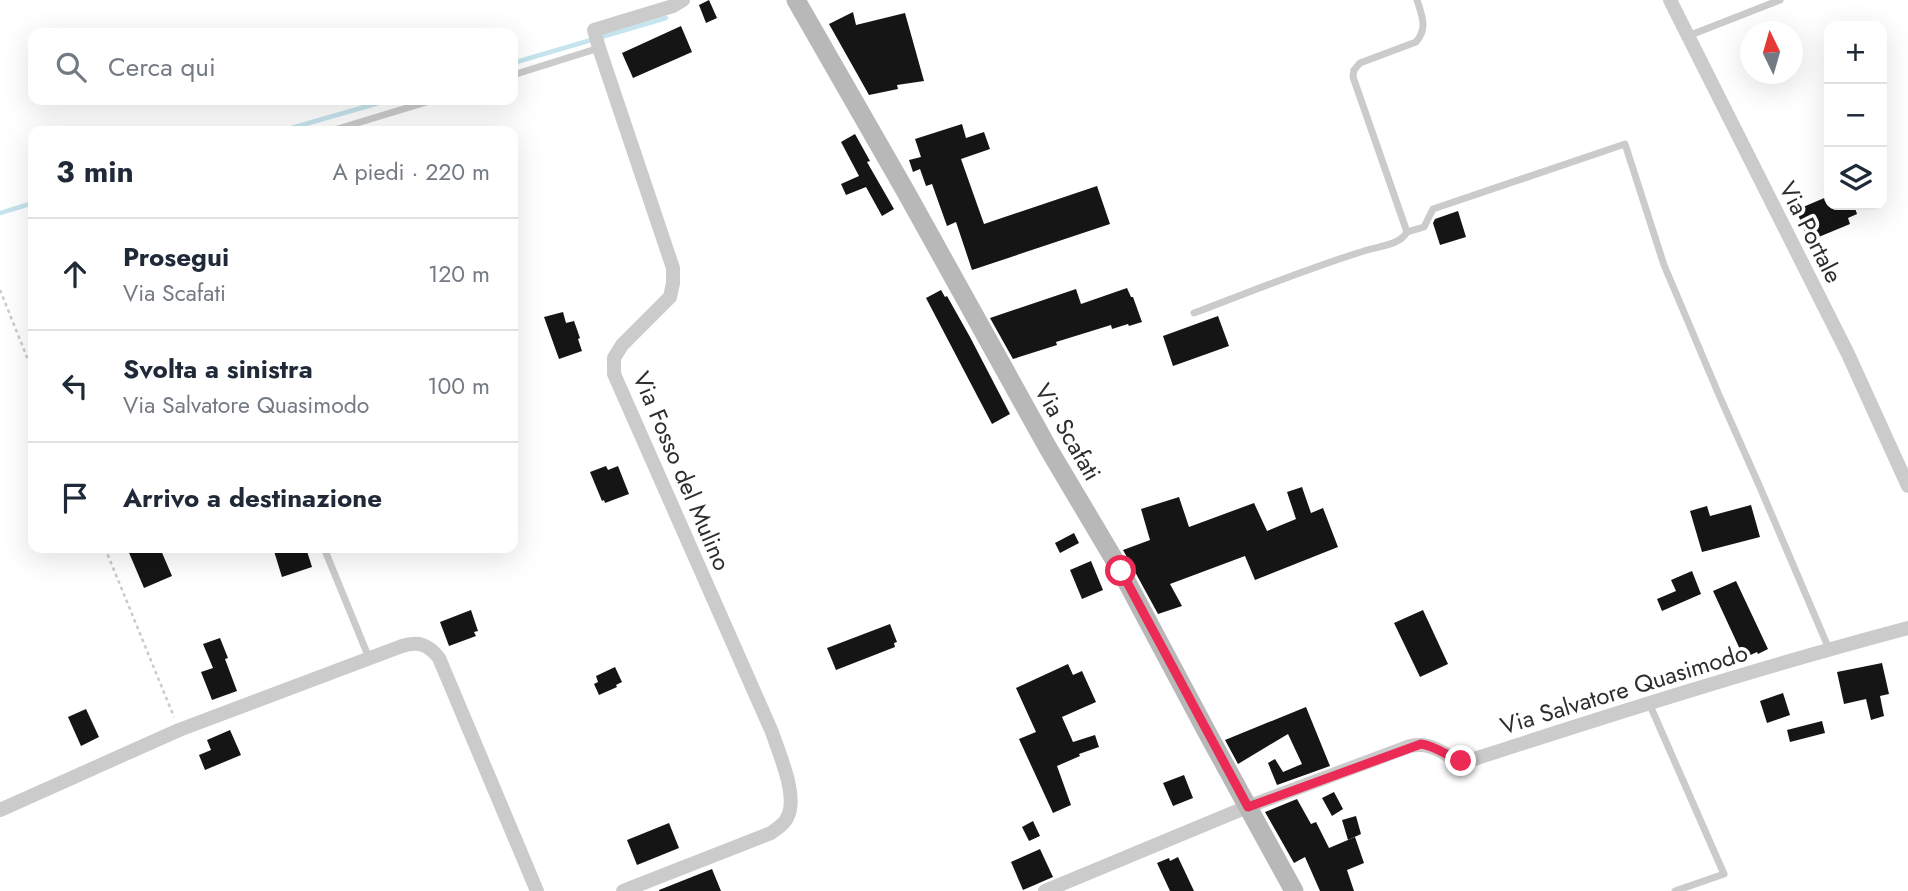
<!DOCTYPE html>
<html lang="it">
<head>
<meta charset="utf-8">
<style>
	:root { --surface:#fff; --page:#f2f2f3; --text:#1f2937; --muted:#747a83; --line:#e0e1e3 }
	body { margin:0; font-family:Jost,sans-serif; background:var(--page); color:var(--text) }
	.controls { position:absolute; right:21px; top:21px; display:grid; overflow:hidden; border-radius:14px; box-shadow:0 7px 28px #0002 }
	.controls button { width:63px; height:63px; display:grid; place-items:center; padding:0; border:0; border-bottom:2px solid var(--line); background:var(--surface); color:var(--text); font:35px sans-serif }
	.compass { position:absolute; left:1740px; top:21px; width:63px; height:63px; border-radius:50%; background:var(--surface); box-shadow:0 7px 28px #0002; rotate:355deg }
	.stop { position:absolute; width:21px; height:21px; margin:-16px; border:5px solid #eb2a56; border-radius:50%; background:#fff }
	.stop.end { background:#eb2a56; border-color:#fff; box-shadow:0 2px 7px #0008 }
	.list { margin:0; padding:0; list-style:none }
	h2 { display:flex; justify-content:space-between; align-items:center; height:91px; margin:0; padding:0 28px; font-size:30px }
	h2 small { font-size:23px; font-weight:400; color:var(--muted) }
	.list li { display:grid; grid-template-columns:46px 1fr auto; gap:21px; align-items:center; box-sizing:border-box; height:112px; padding:0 28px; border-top:2px solid var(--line) }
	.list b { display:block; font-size:26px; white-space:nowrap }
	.list p { margin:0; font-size:23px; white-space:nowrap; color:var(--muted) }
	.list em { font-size:23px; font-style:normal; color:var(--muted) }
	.icon { flex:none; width:38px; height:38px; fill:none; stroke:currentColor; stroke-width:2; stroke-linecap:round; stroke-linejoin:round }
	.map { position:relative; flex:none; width:1908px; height:891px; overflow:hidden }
	.search { position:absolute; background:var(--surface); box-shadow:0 7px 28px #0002; left:28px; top:28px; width:490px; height:77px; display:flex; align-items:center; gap:18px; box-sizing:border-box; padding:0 24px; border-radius:14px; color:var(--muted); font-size:26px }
	.panel { position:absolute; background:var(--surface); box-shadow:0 7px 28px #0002; left:28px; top:126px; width:490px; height:427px; border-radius:14px }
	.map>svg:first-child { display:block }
</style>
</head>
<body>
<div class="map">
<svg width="1908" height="891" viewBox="0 0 1908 891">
	<rect width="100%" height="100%" fill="#fff"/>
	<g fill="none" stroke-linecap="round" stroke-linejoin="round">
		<g stroke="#c6e4ed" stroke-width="4.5">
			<path d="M513 63 666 18"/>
			<path d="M281 131 389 100"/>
			<path d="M0 213 33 203"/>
		</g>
	</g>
	<g fill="#151515">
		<path d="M709 0 717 18 706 23 699 5Z"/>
		<path d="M853 12 856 25 905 13 924 81 897 85 898 89 869 95 829 24Z"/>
		<path d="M681 26 692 52 633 78 622 53Z"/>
		<path d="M962 124 966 138 984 132 990 149 961 159 984 224 1097 186 1110 224 972 270 956 222 947 226 932 184 926 186 920 169 913 172 909 160 921 157 915 139Z"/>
		<path d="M855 134 870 161 867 162 894 209 882 216 866 187 846 195 841 184 859 176 841 142Z"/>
		<path d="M1829 196V205H1854L1857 214 1848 218 1850 224 1809 241 1796 210Z"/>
		<path d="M1458 211 1466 237 1440 245 1433 223 1435 219Z"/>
		<path d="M1127 288 1131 297H1133L1142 322 1129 326 1128 324 1112 329 1111 325 1056 342 1057 345 1013 359 990 318 1076 289 1081 304Z"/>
		<path d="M941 290 945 297 947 296 970 337 1010 414 992 424 926 298Z"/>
		<path d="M563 312 566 323 574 321 580 338 578 339 582 351 559 359 544 317Z"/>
		<path d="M1218 316 1229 346 1173 366 1163 336Z"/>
		<path d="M606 466 608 470 618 466 629 494 605 503 604 500 602 501 590 472Z"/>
		<path d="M1302 487 1311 513 1323 508 1338 547 1255 580 1245 556 1170 584 1182 606 1158 614 1123 550 1150 540 1141 509 1179 497 1189 527 1254 503 1267 531 1296 519 1287 492Z"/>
		<path d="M1751 505 1760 537 1702 552 1690 511 1707 506 1710 516Z"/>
		<path d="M1074 533 1079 543 1060 553 1055 543Z"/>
		<path d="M127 548H160L172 576 144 588Z"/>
		<path d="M273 548H306L312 567 282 577Z"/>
		<path d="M1091 561 1103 590 1082 599 1070 570Z"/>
		<path d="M1692 571 1701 594 1662 611 1657 599 1676 591 1671 580Z"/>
		<path d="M1736 581 1768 649 1758 654 1757 652 1744 658 1713 591Z"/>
		<path d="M471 610 478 631 474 632 476 636 449 646 440 622Z"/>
		<path d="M1423 610 1448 664 1420 677 1394 623Z"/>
		<path d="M890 624 897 642 894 643 895 647 836 670 827 648Z"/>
		<path d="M220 638 228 658 225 659 237 691 212 700 201 672 213 668 203 644Z"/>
		<path d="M1882 663 1889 694 1880 696 1884 716 1871 720 1866 699 1844 704 1837 672Z"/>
		<path d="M1068 664 1073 675 1082 671 1096 702 1062 717 1073 742 1095 735 1099 747 1079 754 1080 756 1057 766 1071 805 1053 813 1019 739 1036 732 1016 688Z"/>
		<path d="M615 667 622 682 616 685 617 687 599 695 594 684 598 682 596 676Z"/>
		<path d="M1783 693 1790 715 1767 723 1760 701Z"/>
		<path d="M1306 707 1330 766 1277 785 1268 763 1275 759 1283 772 1302 764 1288 734 1238 764 1225 740Z"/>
		<path d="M86 709 99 737 81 746 68 717Z"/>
		<path d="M1822 721 1825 733 1790 742 1787 730Z"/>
		<path d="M230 730 241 755 205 770 199 755 211 750 207 740Z"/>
		<path d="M1184 775 1193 798 1173 806 1163 783Z"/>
		<path d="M1334 792 1343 809 1332 816 1322 798Z"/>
		<path d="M1297 799 1311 824 1316 822 1329 848 1355 837 1364 863 1347 870 1354 891H1320L1305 857 1294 863 1265 812Z"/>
		<path d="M1356 816 1361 834 1348 840 1342 820Z"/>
		<path d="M1033 821 1040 836 1029 841 1022 827Z"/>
		<path d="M669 823 679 848 637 865 627 840Z"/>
		<path d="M1040 849 1053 877 1023 890 1011 862Z"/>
		<path d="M1178 857 1194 891H1170L1157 863 1169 858 1170 861Z"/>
		<path d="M712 869 721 891H659V890Z"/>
	</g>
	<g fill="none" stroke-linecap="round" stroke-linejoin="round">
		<g stroke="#cbcbcb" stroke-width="2.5" stroke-dasharray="3.5 3.5" stroke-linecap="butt">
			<path d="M0 290 33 372"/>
			<path d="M105 548 174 717"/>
		</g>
		<g stroke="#cbcbcb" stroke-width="7">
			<path d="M1688 36 1780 0"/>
			<path d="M513 75 599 48"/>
			<path d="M331 131 433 100"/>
			<path d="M1407 232 1424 227 1433 209 1625 144 1664 265 1719 395 1759 485 1829 649"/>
			<path d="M1194 313C1250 292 1306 269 1364 251 1378 246 1399 246 1407 232L1353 77 1354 70 1360 63 1416 42C1428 28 1422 16 1417 0"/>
			<path d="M324 548 369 658"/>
			<path d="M1649 703 1724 874 1675 891"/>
		</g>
		<g stroke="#cbcbcb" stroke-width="14">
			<path d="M1670 0 1848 354 1908 486"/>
			<path d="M0 810 179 730 402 646C418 641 428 644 439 658L537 891"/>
			<path d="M623 891 771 833C776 829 784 825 787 818 799 797 779 754 772 732L614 374V358L622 345 670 297 673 283V268L599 48 594 30 673 6 683 0"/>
			<path d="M1045 891 1247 807 1410 746C1439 740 1444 762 1471 760 1616 713 1761 667 1908 628"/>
		</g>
		<path stroke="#b8b8b8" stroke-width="19" d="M796 0 906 192 1048 448 1121 571 1209 736 1294 891"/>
	</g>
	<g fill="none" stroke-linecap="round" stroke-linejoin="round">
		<path stroke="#eb2a56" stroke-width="9" d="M1121 571 1248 807 1421 744C1436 746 1447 756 1461 761"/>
	</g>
	<g text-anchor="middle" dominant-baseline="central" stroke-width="7" stroke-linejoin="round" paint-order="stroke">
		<g font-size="24" fill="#2e2e2e" stroke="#fff">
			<text transform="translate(1811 232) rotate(63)">Via Portale</text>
			<text transform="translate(1068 432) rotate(60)">Via Scafati</text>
			<text transform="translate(682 471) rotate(67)">Via Fosso del Mulino</text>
			<text transform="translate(1624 689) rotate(-17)">Via Salvatore Quasimodo</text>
		</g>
	</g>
</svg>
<div class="controls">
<button>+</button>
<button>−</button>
<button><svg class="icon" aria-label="layers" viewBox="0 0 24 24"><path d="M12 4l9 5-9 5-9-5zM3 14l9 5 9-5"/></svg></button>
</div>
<svg class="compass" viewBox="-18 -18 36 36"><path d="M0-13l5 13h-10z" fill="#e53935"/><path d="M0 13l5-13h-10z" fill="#747a83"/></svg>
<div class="stop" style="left:1121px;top:571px"></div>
<div class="stop end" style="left:1461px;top:761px"></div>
<div class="search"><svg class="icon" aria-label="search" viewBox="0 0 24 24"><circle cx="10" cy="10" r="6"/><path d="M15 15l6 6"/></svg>Cerca qui</div>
<section class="panel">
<h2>3 min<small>A piedi · 220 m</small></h2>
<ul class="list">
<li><svg class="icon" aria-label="ahead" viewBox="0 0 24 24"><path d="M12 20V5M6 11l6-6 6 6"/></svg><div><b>Prosegui</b><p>Via Scafati</p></div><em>120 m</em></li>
<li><svg class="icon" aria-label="left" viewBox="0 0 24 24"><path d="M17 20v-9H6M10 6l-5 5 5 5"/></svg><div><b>Svolta a sinistra</b><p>Via Salvatore Quasimodo</p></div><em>100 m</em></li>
<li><svg class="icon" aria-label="arrive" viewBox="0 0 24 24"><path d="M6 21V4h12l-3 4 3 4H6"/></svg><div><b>Arrivo a destinazione</b></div></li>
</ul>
</section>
</div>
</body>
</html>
